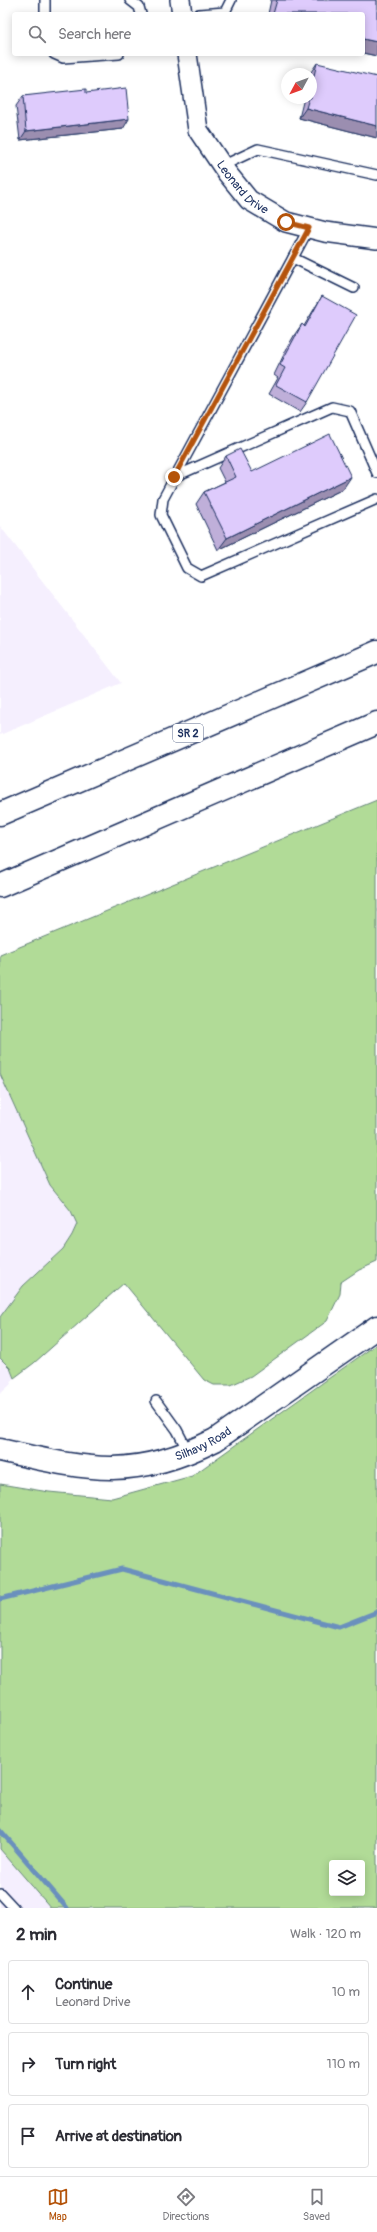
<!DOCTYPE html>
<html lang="en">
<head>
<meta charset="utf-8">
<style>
	:root { --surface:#fff; --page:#f2f2f3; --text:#2b2b33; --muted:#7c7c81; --line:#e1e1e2; --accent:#b45309 }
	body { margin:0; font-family:Pangolin,sans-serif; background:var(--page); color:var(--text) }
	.controls { position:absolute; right:12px; bottom:12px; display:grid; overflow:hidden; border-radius:4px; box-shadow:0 2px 10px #0003 }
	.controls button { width:36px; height:36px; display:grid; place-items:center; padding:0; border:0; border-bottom:1px solid var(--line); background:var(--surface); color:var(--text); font:20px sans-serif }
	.compass { position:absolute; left:281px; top:68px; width:36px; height:36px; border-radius:50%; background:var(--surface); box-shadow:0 2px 10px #0003; rotate:229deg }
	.stop { position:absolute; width:12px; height:12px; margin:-9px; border:3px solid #b45309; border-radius:50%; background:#fff }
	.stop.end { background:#b45309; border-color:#fff; box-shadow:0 1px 4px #0008 }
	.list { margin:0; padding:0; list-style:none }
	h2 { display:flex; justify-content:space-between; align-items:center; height:52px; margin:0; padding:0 16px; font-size:17px }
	h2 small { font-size:13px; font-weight:400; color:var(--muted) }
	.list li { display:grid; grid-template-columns:26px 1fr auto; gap:12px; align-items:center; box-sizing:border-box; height:64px; margin:0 8px 8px; padding:0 8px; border:1px solid var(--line); border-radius:4px }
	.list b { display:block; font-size:15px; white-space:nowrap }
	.list p { margin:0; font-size:13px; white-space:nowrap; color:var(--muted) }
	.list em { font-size:13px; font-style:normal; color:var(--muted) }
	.icon { flex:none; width:22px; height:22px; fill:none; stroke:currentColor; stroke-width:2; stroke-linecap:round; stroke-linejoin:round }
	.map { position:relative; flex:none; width:377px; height:1908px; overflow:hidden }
	.search { position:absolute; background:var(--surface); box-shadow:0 2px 10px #0003; left:12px; right:12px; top:12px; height:44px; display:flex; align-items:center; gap:10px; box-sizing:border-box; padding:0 14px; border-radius:4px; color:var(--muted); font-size:15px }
	.sheet { height:268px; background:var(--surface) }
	nav { display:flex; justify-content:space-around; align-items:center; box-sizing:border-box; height:56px; border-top:1px solid var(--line); background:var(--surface); font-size:11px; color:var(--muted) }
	nav a { display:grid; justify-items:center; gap:2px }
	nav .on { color:var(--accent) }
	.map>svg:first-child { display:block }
</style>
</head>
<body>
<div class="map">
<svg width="377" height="1908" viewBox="0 0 377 1908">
	<rect width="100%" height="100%" fill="#fff"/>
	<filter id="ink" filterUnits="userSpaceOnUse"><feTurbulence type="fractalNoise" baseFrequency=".025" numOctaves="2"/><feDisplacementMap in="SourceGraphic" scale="8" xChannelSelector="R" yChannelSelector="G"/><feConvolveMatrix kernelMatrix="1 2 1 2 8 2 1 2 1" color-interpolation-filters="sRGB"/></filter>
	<g filter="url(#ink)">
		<g fill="#f5effe">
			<path d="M0 526 121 683 0 735Z"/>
			<path d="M0 1074 50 1185 71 1211 77 1224 72 1235 63 1249 23 1286 0 1317Z"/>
			<path d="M0 1358 10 1368 14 1378 10 1385 0 1394Z"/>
			<path d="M0 1849 51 1908H0Z"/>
		</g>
		<g fill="#b1db97" stroke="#66857a" fill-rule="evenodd">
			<path d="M377 800V1262L359 1270 341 1282 340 1294 327 1321 251 1376 231 1385H214L204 1380 124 1283 34 1363 14 1378 10 1368 0 1358V1317L23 1286 63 1249 72 1235 77 1224 71 1211 50 1185 0 1074V955Z"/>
			<path d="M377 1344V1908H51L0 1849V1484L49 1492 112 1498 192 1476ZM332 1863H362V1893H332Z"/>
		</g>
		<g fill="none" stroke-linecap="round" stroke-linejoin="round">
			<g stroke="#6b90bd" stroke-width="5">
				<path d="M0 1599 122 1569 339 1627 377 1612"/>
				<path d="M0 1830 67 1908"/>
			</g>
			<g stroke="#1b2f5e" stroke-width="12">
				<g id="service">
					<path d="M45 0V14"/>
					<path d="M130 0 139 7 141 14"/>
					<path d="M199 14 225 12 231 0"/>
					<path d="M54 54 63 58 119 54"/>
					<path d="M222 166 258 149 377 175"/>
					<path d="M309 228 163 499 161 515 187 568 201 576 377 499"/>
					<path d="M293 258 354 288"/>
					<path d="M174 477 332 407 350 411 377 473"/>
					<path d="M156 1401 177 1430 189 1453"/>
					<path d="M0 1893 14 1908"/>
				</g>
			</g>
			<g stroke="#1b2f5e" stroke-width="22">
				<g id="minor">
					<path d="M180 0 182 14"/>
					<path id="s1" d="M187 54 198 130 227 173 249 200 286 222 325 232 377 239"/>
				</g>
			</g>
			<g stroke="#1b2f5e" stroke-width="25">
				<g id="tertiary">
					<path id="s2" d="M0 1450C86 1469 132 1482 215 1440L377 1327"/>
				</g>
			</g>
			<g stroke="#1b2f5e" stroke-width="25">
				<g id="motorway">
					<path d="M0 814 377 652"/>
					<path d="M0 886 377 723"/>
				</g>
			</g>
			<use href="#service" stroke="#fff" stroke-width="9"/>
			<use href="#minor" stroke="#fff" stroke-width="19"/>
			<use href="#tertiary" stroke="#fff" stroke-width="22"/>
			<use href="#motorway" stroke="#fff" stroke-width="22"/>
		</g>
		<g fill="#bfafd9" stroke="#1b2f5e">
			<path d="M271 0H377V56L363 53V14H268Z"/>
			<path d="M317 63 377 138 299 118 304 98H311V74H310L311 72Z"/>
			<path d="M86 93 123 129 20 140 16 106 23 96Z"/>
			<path d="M322 296 307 402 300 412 269 394 278 378 274 375 288 346 295 334 302 324 304 326Z"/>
			<path d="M226 456 252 472 343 489 218 550 196 504 204 492 225 482 218 468Z"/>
		</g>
		<g fill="#9b8eb0" stroke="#1b2f5e">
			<path d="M363 39 377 42V56L363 53Z"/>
			<path d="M306 108 377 126V138L299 118Z"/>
			<path d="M129 119 123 129 20 140 26 131Z"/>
			<path d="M351 477 343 489 218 550 227 538Z"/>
		</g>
		<g fill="#decbfc" stroke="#1b2f5e">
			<path d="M277 0H377V42L363 39V14H273Z"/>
			<path d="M317 63 377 77V126L306 108 309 98H311V88Z"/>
			<path d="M126 88 129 119 26 131 23 96 86 89V93Z"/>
			<path d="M322 296 356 315 307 402 276 385 285 368 280 365 295 337 302 324 305 327Z"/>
			<path d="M330 434 351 477 227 538 204 492 236 477 226 456 240 449 252 472Z"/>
		</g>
	</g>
	<g fill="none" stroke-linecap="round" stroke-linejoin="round" filter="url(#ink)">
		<path stroke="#b45309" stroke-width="5" d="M174 477 309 228 286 222"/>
	</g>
	<g text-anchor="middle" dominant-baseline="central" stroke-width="3" stroke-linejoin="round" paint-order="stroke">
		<rect fill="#fff" stroke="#5f6d8e" stroke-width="1" x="173" y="724" width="30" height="18" rx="3"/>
		<g font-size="11" font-weight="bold" fill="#1b2f5e">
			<text x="188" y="733">SR 2</text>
		</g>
		<g font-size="12" fill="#1b2f5e" stroke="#fff">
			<text stroke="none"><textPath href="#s1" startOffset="150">Leonard Drive</textPath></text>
			<text stroke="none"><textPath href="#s2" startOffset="209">Silhavy Road</textPath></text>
		</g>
	</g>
</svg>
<div class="controls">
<button><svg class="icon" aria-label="layers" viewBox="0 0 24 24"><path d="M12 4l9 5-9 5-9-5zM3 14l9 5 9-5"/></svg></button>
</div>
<svg class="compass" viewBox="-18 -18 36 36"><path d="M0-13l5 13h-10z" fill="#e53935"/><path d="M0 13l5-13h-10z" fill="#7c7c81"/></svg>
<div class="stop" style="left:286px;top:222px"></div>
<div class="stop end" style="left:174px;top:477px"></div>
<div class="search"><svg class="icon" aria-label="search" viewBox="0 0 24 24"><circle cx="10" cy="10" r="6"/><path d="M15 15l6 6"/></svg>Search here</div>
</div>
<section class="sheet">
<h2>2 min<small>Walk · 120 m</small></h2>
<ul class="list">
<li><svg class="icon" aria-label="ahead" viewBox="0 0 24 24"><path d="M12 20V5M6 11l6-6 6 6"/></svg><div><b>Continue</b><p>Leonard Drive</p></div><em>10 m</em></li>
<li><svg class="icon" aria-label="right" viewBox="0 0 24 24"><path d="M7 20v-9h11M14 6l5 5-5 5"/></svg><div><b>Turn right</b></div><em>110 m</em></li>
<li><svg class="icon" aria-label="arrive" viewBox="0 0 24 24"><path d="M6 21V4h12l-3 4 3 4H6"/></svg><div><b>Arrive at destination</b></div></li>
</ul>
</section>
<nav>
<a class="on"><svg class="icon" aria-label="map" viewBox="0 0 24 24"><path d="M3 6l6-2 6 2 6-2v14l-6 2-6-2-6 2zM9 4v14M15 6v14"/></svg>Map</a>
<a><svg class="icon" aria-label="directions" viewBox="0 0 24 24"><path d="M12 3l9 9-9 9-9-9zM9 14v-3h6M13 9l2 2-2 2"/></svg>Directions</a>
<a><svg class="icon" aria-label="saved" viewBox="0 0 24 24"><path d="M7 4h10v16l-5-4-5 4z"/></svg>Saved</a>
</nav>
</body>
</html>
